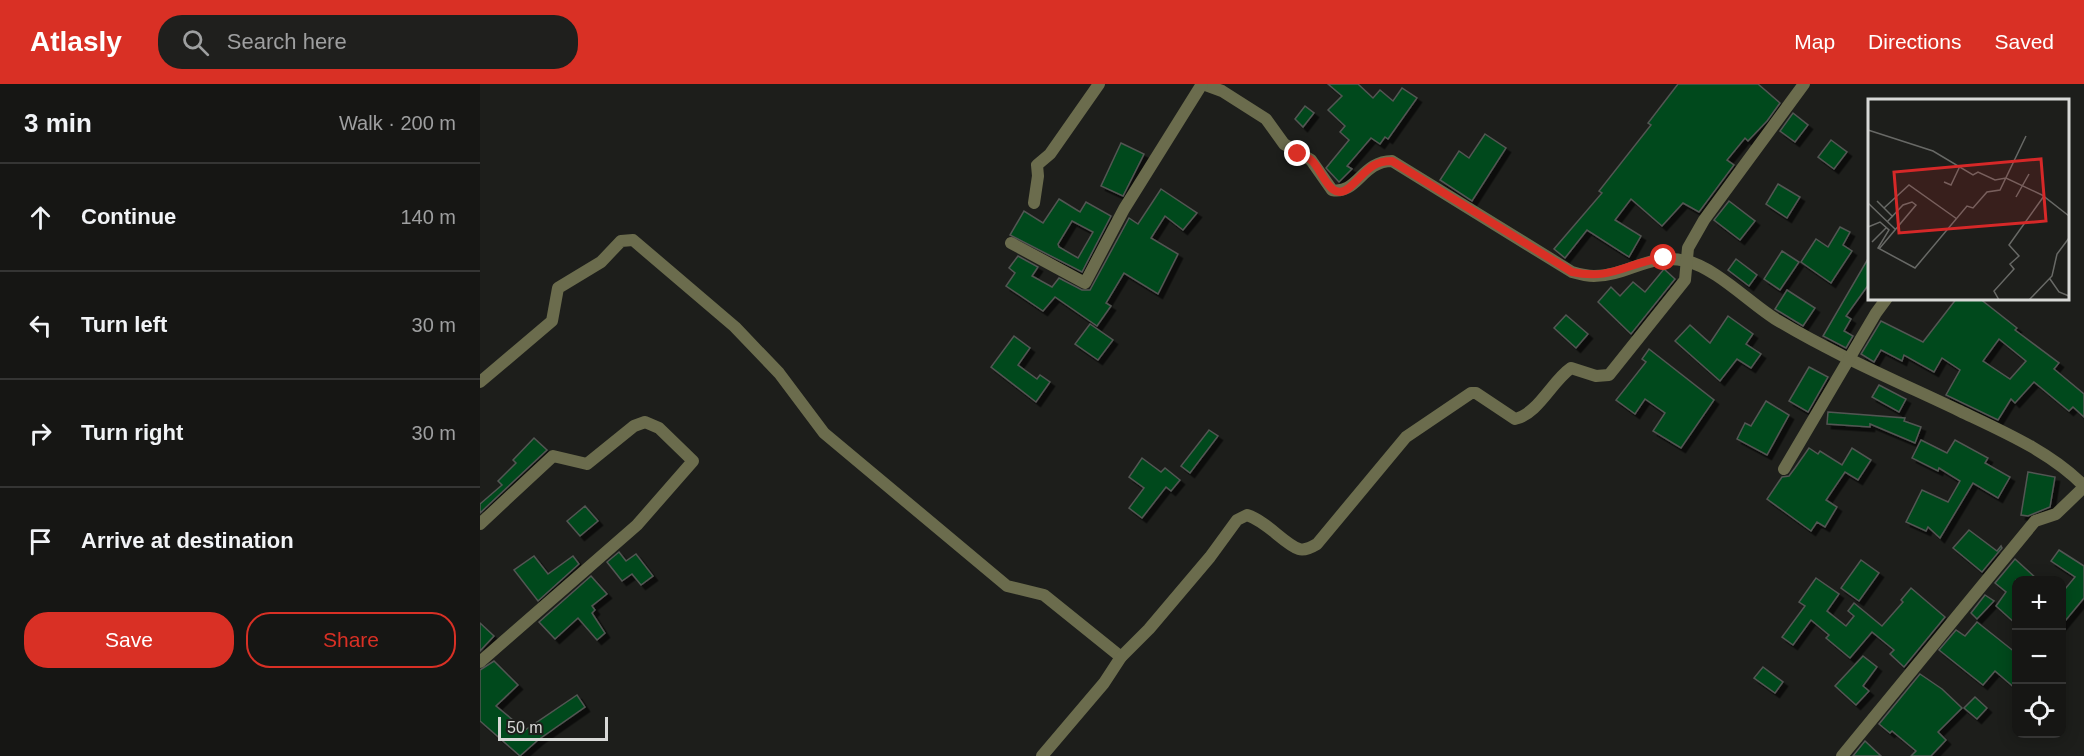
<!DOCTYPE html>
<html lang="en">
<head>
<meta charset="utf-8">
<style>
	:root { --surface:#161614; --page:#1f1f1d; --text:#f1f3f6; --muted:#9e9fa0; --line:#353534; --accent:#d93025 }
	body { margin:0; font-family:Arial,sans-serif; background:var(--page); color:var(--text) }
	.controls { position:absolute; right:18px; bottom:18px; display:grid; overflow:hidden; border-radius:12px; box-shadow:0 3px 15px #0003 }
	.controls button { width:54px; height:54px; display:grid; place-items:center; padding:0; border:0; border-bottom:2px solid var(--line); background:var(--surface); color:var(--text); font:30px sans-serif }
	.scale { position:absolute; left:18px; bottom:15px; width:110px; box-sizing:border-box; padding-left:6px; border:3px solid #d8d9d7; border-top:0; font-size:16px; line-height:21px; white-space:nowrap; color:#d8d9d7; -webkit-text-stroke:4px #1d1e1b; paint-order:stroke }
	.stop { position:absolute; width:18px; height:18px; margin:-14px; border:4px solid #d93025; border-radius:50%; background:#fff }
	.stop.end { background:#d93025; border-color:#fff; box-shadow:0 2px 6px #0008 }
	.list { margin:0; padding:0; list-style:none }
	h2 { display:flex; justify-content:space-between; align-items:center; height:78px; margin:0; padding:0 24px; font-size:26px }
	h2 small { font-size:20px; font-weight:400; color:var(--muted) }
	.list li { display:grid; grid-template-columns:39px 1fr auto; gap:18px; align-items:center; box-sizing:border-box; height:108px; padding:0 24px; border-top:2px solid var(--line) }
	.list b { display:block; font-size:22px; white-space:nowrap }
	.list em { font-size:20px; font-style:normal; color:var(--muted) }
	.actions { display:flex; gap:12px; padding:18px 24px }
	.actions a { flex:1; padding:14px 0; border:2px solid var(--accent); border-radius:24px; text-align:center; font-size:21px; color:var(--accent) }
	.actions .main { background:var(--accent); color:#fff }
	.icon { flex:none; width:33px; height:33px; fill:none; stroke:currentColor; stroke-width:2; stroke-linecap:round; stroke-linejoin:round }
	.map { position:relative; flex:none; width:1604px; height:672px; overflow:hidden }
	header { display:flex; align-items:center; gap:36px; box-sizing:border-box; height:84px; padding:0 30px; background:var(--accent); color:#fff }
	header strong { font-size:28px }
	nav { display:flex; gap:33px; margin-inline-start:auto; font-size:21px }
	.search { width:420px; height:54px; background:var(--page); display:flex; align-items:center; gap:15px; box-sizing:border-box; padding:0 21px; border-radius:24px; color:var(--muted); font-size:22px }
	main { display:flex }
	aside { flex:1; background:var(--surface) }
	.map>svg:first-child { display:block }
</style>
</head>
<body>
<header>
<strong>Atlasly</strong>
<div class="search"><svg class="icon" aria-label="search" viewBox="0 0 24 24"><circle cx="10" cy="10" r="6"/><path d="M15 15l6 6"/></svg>Search here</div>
<nav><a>Map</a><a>Directions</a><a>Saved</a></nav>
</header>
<main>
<aside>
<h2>3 min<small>Walk · 200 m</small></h2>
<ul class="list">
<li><svg class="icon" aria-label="ahead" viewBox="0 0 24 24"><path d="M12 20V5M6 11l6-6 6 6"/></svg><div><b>Continue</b></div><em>140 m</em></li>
<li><svg class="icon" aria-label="left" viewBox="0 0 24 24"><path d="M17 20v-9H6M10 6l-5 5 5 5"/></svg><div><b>Turn left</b></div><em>30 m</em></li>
<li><svg class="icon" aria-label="right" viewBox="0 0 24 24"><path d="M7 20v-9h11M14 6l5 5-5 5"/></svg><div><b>Turn right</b></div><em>30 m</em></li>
<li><svg class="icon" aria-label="arrive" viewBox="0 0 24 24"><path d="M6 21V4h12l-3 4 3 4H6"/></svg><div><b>Arrive at destination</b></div></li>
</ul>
<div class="actions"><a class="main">Save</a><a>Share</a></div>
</aside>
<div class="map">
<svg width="1604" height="672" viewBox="0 0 1604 672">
	<defs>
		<filter id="shadow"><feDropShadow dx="4.5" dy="4.5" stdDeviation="0" flood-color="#0009"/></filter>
	</defs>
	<rect width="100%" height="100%" fill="#1d1e1b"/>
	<g fill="#004a1e" stroke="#535653" stroke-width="1.5" fill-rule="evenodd" filter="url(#shadow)">
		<path d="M848 0H878L893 14 900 6 913 17 922 4 937 14 908 55 905 53 900 60 891 54 867 82 872 85 859 98 846 84 869 56 860 48 865 42 848 26 862 12Z"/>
		<path d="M1198 0H1278L1300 19 1287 37 1268 57 1265 54 1247 76 1254 81 1219 128 1203 119 1182 142 1151 115 1135 136 1161 152 1149 173 1107 146 1085 174 1074 165 1122 109 1119 107 1171 41 1168 39Z"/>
		<path d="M825 22 834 29 823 43 815 35Z"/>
		<path d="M1313 29 1328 41 1315 58 1300 47Z"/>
		<path d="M1005 50 1026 64 992 117 960 96 979 67 989 74Z"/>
		<path d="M1351 56 1367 68 1354 85 1338 73Z"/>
		<path d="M641 59 664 70 643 112 621 102Z"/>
		<path d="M1298 100 1320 113 1307 134 1286 120Z"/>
		<path d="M681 105 717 129 703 146 685 132 671 154 698 170 678 210 644 189 626 219 631 222 617 242 575 213 563 227 526 202 535 189 529 184 538 172 558 183 552 192 572 203 579 194 602 206H610L649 134 658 140Z"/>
		<path d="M579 115 600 128 606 118 631 132 602 188 530 151 544 127 563 139ZM592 137 613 148 598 174 579 163 578 160Z"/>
		<path d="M1249 117 1275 137 1260 156 1234 136Z"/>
		<path d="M1360 143 1370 148 1363 161 1372 167 1351 199 1321 178 1336 155 1348 163Z"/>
		<path d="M1302 167 1319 178 1300 206 1284 195Z"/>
		<path d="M1389 173V200L1366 232 1371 235 1364 247 1373 252 1366 264 1343 252Z"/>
		<path d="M1256 175 1277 191 1269 202 1248 186Z"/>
		<path d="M1184 185 1195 195 1151 250 1118 218 1131 203 1140 212 1153 198 1165 208Z"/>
		<path d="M1307 206 1335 224 1323 242 1295 225Z"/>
		<path d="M1477 214H1499L1537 244 1535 246 1579 279 1574 285 1604 310V333L1593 323 1589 327 1554 298 1535 319 1531 315 1518 336 1466 311 1480 286 1462 274 1454 288 1424 271 1422 277 1401 266 1394 278 1381 270 1401 237 1443 258ZM1519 255 1546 277 1530 295 1503 277Z"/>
		<path d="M1086 231 1108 250 1096 264 1074 244Z"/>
		<path d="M1248 232 1273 250 1266 260 1281 270 1271 284 1257 275 1240 297 1195 257 1210 241 1230 259Z"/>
		<path d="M610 240 633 256 618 276 595 260Z"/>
		<path d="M534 252 550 264 538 281 557 295 560 291 570 298 556 318 511 283Z"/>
		<path d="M1169 265 1234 316 1201 364 1173 347 1185 329 1165 315 1155 330 1136 316 1166 278 1162 275Z"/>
		<path d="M1329 283 1348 293 1328 328 1309 317Z"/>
		<path d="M1399 301 1426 315 1419 328 1392 313Z"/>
		<path d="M1286 317 1309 331 1287 371 1257 355 1265 339 1271 342Z"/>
		<path d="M1348 328 1425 334 1424 337 1441 343 1435 359 1390 340V343L1347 340Z"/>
		<path d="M729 346 738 352 710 389 701 382Z"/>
		<path d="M54 354 67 366 0 429V420L22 401 18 397 36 379 33 376Z"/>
		<path d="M1441 356 1467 369 1475 356 1508 374 1505 379 1530 393 1518 414 1493 399 1460 454 1448 443 1446 447 1426 438 1442 406 1468 418 1480 397 1459 384 1458 387 1432 374Z"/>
		<path d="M1329 364 1338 370 1340 367 1362 381 1372 364 1391 376 1378 396 1365 388 1346 416 1357 423 1345 443 1337 438 1331 447 1287 415 1302 393 1309 392 1315 384Z"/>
		<path d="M662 374 681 388 685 384 700 396 691 407 686 403 662 434 649 424 664 404 649 393Z"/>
		<path d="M1548 388 1575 393 1570 423 1548 432 1541 431Z"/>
		<path d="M105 422 118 437 100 452 87 437Z"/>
		<path d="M1489 446 1517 467 1521 462 1522 464 1502 488 1473 464Z"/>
		<path d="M1579 466 1604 482V514L1581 542V510L1595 493 1571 477Z"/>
		<path d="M139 468 146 477 156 470 173 492 161 501 152 490 142 497 127 478Z"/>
		<path d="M54 472 68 490 93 472 99 480 58 517 34 486Z"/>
		<path d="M1535 475 1558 496H1536V540L1516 522 1526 508 1515 499Z"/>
		<path d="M1381 476 1399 489 1379 517 1361 504Z"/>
		<path d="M111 492 127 510 112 522 115 526 112 529 125 549 117 556 98 534 75 555 59 538Z"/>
		<path d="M1336 494 1359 510 1347 527 1366 542 1374 532 1368 527 1374 519 1402 542 1423 518 1421 516 1431 504 1465 533 1424 583 1410 570 1414 566 1392 548 1370 574 1346 554 1349 551 1331 536 1313 561 1302 553 1325 522 1319 518Z"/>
		<path d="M1505 511 1514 517 1497 535 1491 529Z"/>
		<path d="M1497 538 1536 569V605L1515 587 1503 601 1459 566 1476 546 1485 552Z"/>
		<path d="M0 539 14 552 0 567Z"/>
		<path d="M1383 572 1397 583 1383 602 1389 607 1376 621 1355 602Z"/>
		<path d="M14 577 38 601 16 622 45 646 97 611 105 623 58 656 40 672 0 637V586Z"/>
		<path d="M1283 583 1303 598 1295 609 1274 594Z"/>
		<path d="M1440 590 1462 605 1482 624 1458 648 1466 656 1451 672H1431L1436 667 1412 647 1410 649 1399 640Z"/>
		<path d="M1495 613 1507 624 1497 635 1484 624Z"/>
		<path d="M1385 657 1401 672H1373Z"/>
	</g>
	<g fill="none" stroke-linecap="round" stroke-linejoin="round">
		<g stroke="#6b6c4d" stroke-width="12">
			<path d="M723 0 742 7 786 35 804 60 831 76 852 106C877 111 882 77 912 77L1092 188C1099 190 1107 192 1114 192 1148 192 1169 168 1206 177 1235 183 1272 221 1297 236 1355 271 1419 298 1480 327 1522 347 1571 368 1604 402"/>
			<path d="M554 119 558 92 557 81 570 70 619 0"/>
			<path d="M531 159 605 199 644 125 722 0"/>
			<path d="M0 298 72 237 78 204 121 178 141 157 153 156 255 243 299 289 344 349 527 502 564 511 641 573"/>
			<path d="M1304 385 1396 229 1407 214"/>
			<path d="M0 440 73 372 107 380 154 342 165 338 179 344 213 377 157 441 0 578"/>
			<path d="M562 672 624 599 641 573 669 545 730 473 757 436 767 431C788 438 804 460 819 465 825 467 832 463 837 460L926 353 991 309H996L1035 335C1058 330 1072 297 1091 284L1116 292 1129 291 1205 196 1208 164 1224 136 1324 0"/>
			<path d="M1362 672 1555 437 1576 430 1604 403"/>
		</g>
	</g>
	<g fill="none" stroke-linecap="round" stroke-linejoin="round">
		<path stroke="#d93025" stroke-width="8" d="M818 70C822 72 828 73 831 76 842 84 850 121 870 103 885 90 890 77 912 77L1092 188C1132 197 1147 178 1184 174"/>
	</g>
	<g transform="translate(1388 15)">
		<rect width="201" height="201" fill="#1d1e1b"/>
		<path fill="none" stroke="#686966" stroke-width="1.5" d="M0 31 65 52 105 76 110 73 127 81 138 79 174 96 201 117M76 83 83 86 92 67M148 98 161 75M9 102 25 118M0 104 27 130M16 109 41 86 89 120M0 128 12 123 21 131 10 149 47 169 99 107 105 109 119 93 132 91 158 37M4 143 18 129M11 150 48 106 44 103 35 106 19 123M182 180 191 193 201 197M131 201 126 192 146 170 142 165 151 157 141 146 176 97M161 201 184 177 189 155 201 139"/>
		<path fill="#d62828" fill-opacity="0.15" stroke="#d62828" stroke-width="3" d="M173 60 178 122 31 134 26 73Z"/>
		<rect width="201" height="201" fill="none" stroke="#d8d9d7" stroke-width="3"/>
	</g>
</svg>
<div class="controls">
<button>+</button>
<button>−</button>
<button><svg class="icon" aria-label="locate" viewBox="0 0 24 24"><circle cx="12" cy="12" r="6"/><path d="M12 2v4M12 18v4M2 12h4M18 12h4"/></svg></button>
</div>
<div class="scale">50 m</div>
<div class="stop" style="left:1184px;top:174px"></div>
<div class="stop end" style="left:818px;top:70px"></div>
</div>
</main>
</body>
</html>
